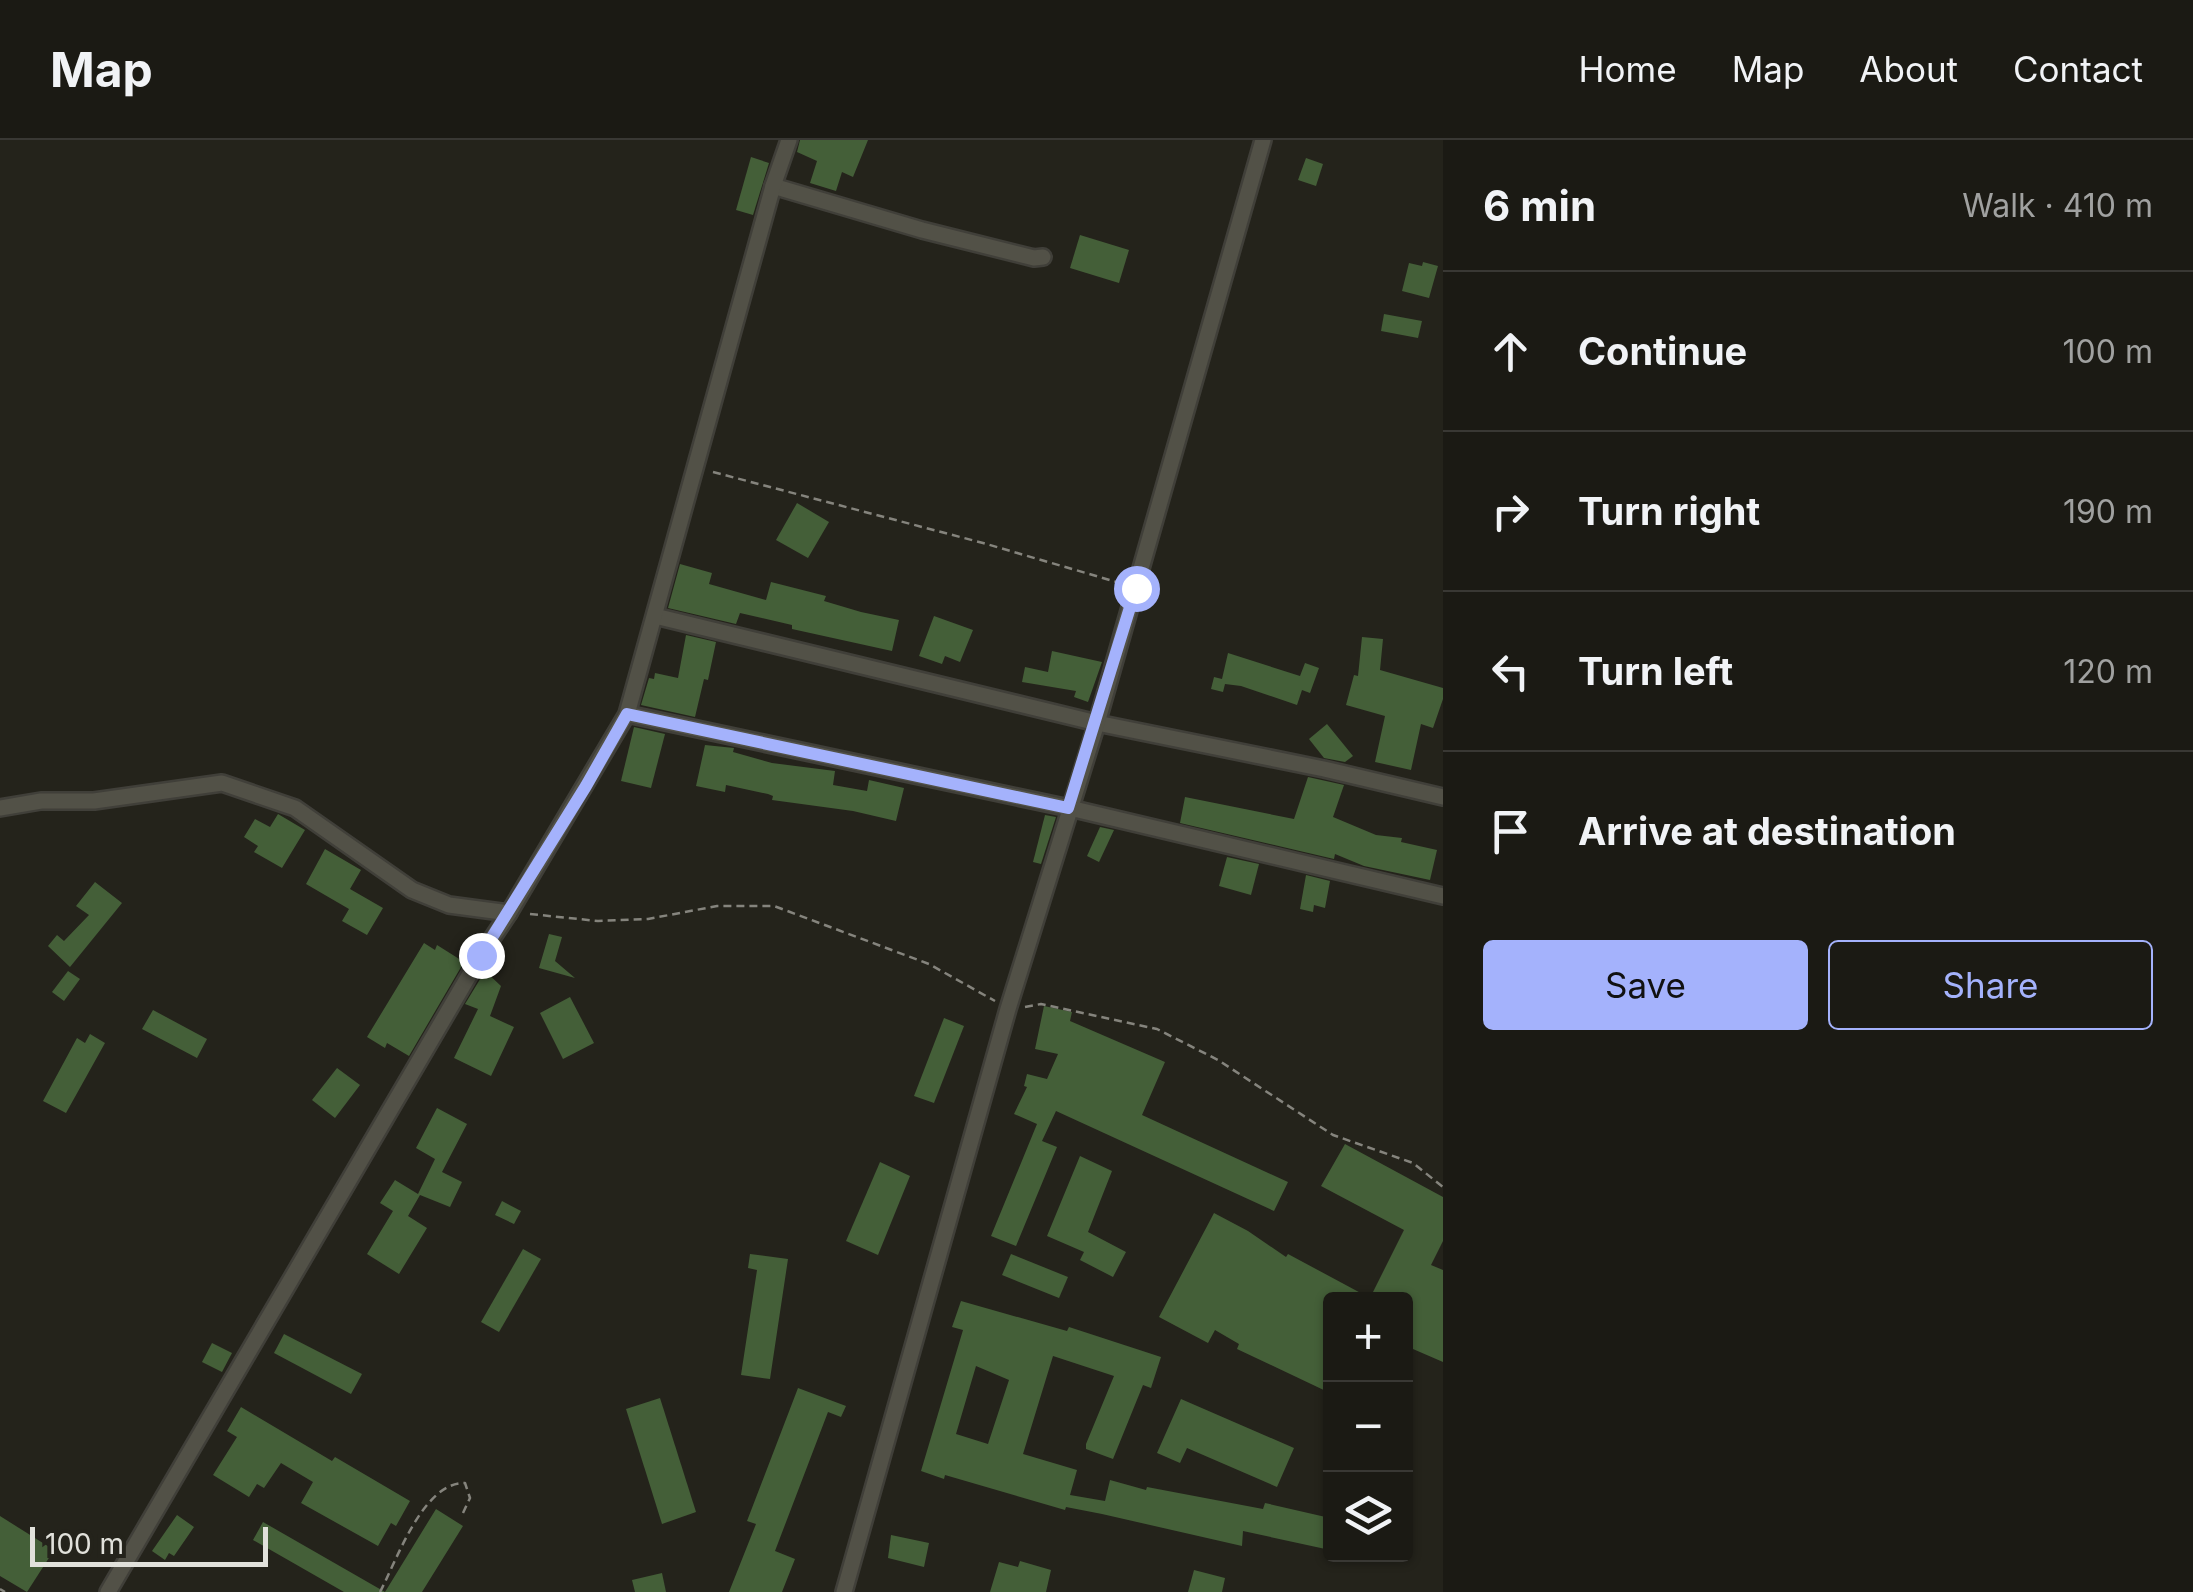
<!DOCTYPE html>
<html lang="en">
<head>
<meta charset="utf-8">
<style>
	:root { --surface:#1b1a14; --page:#24231d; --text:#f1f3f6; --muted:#a0a1a0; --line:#393834; --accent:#a4b2fc }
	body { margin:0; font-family:Inter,sans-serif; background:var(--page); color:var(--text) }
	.controls { position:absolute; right:30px; bottom:30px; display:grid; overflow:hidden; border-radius:10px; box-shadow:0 2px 8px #0004 }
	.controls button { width:90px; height:90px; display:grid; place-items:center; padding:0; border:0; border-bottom:2px solid var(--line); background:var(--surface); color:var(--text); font:50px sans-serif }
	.scale { position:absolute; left:30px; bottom:25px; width:238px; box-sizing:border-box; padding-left:10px; border:5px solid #e1e1db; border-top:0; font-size:28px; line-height:35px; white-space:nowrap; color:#e1e1db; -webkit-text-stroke:8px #24231b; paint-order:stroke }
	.stop { position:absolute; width:30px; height:30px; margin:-22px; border:8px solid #a4b2fc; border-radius:50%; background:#fff }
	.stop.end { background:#a4b2fc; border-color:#fff; box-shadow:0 2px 10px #0008 }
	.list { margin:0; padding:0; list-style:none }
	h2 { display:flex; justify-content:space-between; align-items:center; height:130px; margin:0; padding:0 40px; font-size:42px }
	h2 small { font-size:32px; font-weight:400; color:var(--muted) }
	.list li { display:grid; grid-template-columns:65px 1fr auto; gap:30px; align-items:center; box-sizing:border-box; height:160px; padding:0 40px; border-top:2px solid var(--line) }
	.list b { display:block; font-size:38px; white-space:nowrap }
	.list em { font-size:32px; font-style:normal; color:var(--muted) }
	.actions { display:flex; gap:20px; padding:30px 40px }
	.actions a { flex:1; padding:22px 0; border:2px solid var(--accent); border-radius:10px; text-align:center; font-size:35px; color:var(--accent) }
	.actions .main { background:var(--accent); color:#111 }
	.icon { flex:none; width:55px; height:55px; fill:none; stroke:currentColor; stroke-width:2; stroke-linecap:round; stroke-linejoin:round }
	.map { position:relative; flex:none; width:1443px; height:1452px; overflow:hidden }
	header { display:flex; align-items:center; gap:60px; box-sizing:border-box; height:140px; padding:0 50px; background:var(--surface); border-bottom:2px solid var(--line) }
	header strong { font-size:48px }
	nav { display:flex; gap:55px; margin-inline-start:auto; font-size:35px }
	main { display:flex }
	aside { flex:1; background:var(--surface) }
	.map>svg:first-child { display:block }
</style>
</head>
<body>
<header>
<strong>Map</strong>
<nav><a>Home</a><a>Map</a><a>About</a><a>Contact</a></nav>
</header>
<main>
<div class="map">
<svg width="1443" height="1452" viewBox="0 0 1443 1452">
	<rect width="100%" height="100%" fill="#24231b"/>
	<g fill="#445f38" fill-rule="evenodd">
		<path d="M800 0H868L853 37 842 32 836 51 810 43 817 21 797 12Z"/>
		<path d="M751 17 769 23 753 75 736 70Z"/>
		<path d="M1306 18 1323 24 1316 46 1298 40Z"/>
		<path d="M1080 95 1129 110 1119 143 1070 128Z"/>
		<path d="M1423 122 1438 126 1429 158 1402 151 1409 123 1422 126Z"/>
		<path d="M1384 174 1422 181 1418 198 1381 191Z"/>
		<path d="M797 363 829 382 808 418 776 400Z"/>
		<path d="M680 424 712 433 709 444 766 460 771 442 826 456 824 461 861 472 899 480 892 511 792 489V485L740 473 736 484 668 468Z"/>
		<path d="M934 476 973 490 960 522 945 516 942 524 919 516Z"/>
		<path d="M686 495 716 502 708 540 704 539 695 577 641 565 649 538 654 539 655 533 678 538Z"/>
		<path d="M1362 497 1383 499 1380 530 1443 548V559L1433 588 1421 584 1411 630 1375 622 1385 576 1346 565 1354 535 1358 536Z"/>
		<path d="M1052 511 1102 522 1088 562 1074 557 1076 551 1022 542 1025 527 1048 532Z"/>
		<path d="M1228 513 1300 536 1305 523 1319 528 1310 553 1302 550 1297 565 1241 546 1225 544 1223 552 1211 549 1214 537 1222 539Z"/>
		<path d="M1327 584 1353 616 1345 622 1324 618 1309 599Z"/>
		<path d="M634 587 665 594 651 648 621 641Z"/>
		<path d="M705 605 734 608 733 612 772 623 835 631 833 645 867 651 869 640 904 648 896 681 853 671 772 660 773 656 768 654 726 645 725 652 696 646Z"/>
		<path d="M1308 637 1344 645 1333 677 1376 695 1402 698 1401 702 1437 710 1430 740 1364 726 1335 714 1334 719 1180 683 1185 657 1294 679Z"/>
		<path d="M278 674 305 690 282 728 254 712 258 706 244 697 255 679 270 687Z"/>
		<path d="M1045 675 1056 677 1041 724 1033 722Z"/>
		<path d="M1100 687 1114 690 1099 722 1087 716Z"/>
		<path d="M325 709 361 730 350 749 383 768 367 795 342 781 349 769 306 744Z"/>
		<path d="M1227 717 1259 724 1251 755 1219 746Z"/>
		<path d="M1306 735 1330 741 1325 768 1314 765 1313 772 1300 769Z"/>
		<path d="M95 742 122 763 70 827 48 806 57 795 64 801 89 775 76 766Z"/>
		<path d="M549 794 562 797 555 821 575 838 539 828Z"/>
		<path d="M424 803 435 810 437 805 464 822 409 916 387 903 385 908 367 897Z"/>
		<path d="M68 831 80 839 64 861 52 852Z"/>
		<path d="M485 831 501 846 490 876 514 887 491 936 454 918 478 869 465 864Z"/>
		<path d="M570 857 594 903 563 919 540 873Z"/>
		<path d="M1044 866 1072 872 1070 881 1165 922 1142 975 1288 1042 1274 1071 1056 971 1042 1001 1057 1007 1016 1106 991 1096 1037 984 1014 974 1027 947 1024 946 1027 934 1047 939 1058 914 1035 909Z"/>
		<path d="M153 870 207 899 197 918 142 889Z"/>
		<path d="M944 878 964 886 934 963 914 956Z"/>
		<path d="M90 894 105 903 66 973 43 961 77 898 85 903Z"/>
		<path d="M337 928 360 945 335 978 312 960Z"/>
		<path d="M437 968 467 984 442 1032 462 1042 450 1067 420 1055 408 1076 427 1088 399 1134 367 1114 393 1071 380 1063 395 1040 418 1054 435 1019 416 1008Z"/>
		<path d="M1345 1004 1443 1057V1101L1431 1125 1443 1130V1222L1406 1206V1160H1330V1253L1237 1209 1239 1204 1215 1190 1208 1203 1159 1177 1214 1073 1248 1091 1286 1117 1288 1114 1370 1158 1404 1090 1321 1046Z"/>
		<path d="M1080 1016 1112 1031 1088 1092 1126 1112 1113 1137 1080 1120 1084 1112 1047 1096Z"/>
		<path d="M880 1022 910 1036 878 1115 846 1101Z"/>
		<path d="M502 1061 521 1071 514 1084 495 1075Z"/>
		<path d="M523 1109 541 1119 499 1192 481 1182Z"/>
		<path d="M750 1114 788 1119 770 1239 741 1235 757 1130 748 1128Z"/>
		<path d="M1011 1114 1068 1137 1059 1158 1002 1135Z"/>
		<path d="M961 1161 1067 1191 1069 1187 1161 1217 1151 1248 1143 1245 1113 1319 1086 1309V1304L1114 1236 1053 1216 1023 1314 1077 1330 1070 1355 1105 1361 1110 1340 1146 1350 1147 1347 1263 1369 1265 1363 1330 1378V1410L1243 1391 1242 1406 1102 1374 1066 1367 1065 1370 945 1335 944 1339 921 1331 963 1190 952 1187ZM976 1226 1009 1240 988 1304 956 1294Z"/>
		<path d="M284 1194 362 1234 351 1254 274 1213Z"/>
		<path d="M212 1203 232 1213 222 1232 202 1222Z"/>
		<path d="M798 1248 846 1266 841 1277 828 1272 775 1411 795 1419 782 1452H729L756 1384 747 1381Z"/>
		<path d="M660 1258 696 1372 662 1384 626 1269Z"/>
		<path d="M1181 1259 1294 1308 1277 1347 1187 1308 1180 1323 1157 1313Z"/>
		<path d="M241 1267 332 1321 335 1317 410 1361 396 1386 391 1383 378 1406 301 1363 313 1342 281 1323 264 1348 257 1344 249 1357 213 1335 237 1297 227 1291Z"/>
		<path d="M436 1369 463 1386 422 1452H344L253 1400 263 1382 385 1452Z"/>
		<path d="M177 1375 194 1387 174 1416 169 1413 165 1420 152 1411Z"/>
		<path d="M0 1376 54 1410 27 1452 0 1436Z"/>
		<path d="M891 1395 929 1403 924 1427 888 1418Z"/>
		<path d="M1020 1421 1051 1430 1046 1452H990L999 1422 1018 1427Z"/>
		<path d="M1194 1430 1225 1438 1222 1452H1188Z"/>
		<path d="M662 1433 666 1452H635L632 1440Z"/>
	</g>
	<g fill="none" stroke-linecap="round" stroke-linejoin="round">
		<g stroke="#403f39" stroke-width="20">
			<g id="minor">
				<path d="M773 46 922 90 1034 118 1043 117"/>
				<path d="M655 476 1097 583 1324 629 1443 657"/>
				<path d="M627 574 1074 669 1443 756"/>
				<path d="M0 668 41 661H94L222 643 295 668 412 750 449 765 509 773 627 574 773 46 789 0"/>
				<path d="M108 1452 481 815 509 773"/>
				<path d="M844 1452 1008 869 1097 583 1263 0"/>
			</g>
		</g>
		<g stroke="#85847d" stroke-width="2.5" stroke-dasharray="8 5" stroke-linecap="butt">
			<path d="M713 332 983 403 1120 443"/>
			<path d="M530 774 598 781 648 779 717 766H774L929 824 995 861"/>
			<path d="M1025 867 1041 864 1157 889 1218 920 1333 995 1413 1023 1443 1047"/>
			<path d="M0 1449 5 1452"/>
			<path d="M380 1452C397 1420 423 1342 465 1343L470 1358 463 1373"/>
		</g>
		<use href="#minor" stroke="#525147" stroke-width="15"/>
	</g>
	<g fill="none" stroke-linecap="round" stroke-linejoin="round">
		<path stroke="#a4b2fc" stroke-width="12" d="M481 815 586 646 627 574 1068 668 1136 448"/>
	</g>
</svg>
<div class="controls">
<button>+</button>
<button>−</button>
<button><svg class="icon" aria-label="layers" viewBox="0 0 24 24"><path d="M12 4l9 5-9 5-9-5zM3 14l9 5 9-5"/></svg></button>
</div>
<div class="scale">100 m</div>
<div class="stop" style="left:1136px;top:448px"></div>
<div class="stop end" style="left:481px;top:815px"></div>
</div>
<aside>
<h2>6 min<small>Walk · 410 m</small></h2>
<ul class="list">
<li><svg class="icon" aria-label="ahead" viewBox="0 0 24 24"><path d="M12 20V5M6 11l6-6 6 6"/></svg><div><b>Continue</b></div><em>100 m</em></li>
<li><svg class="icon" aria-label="right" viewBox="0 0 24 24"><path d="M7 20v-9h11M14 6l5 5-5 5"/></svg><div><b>Turn right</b></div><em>190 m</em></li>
<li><svg class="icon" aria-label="left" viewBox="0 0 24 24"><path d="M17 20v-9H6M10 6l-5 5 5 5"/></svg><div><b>Turn left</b></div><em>120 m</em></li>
<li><svg class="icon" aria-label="arrive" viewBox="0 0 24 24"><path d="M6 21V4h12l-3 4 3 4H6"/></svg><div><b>Arrive at destination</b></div></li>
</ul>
<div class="actions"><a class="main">Save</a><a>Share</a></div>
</aside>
</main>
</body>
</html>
